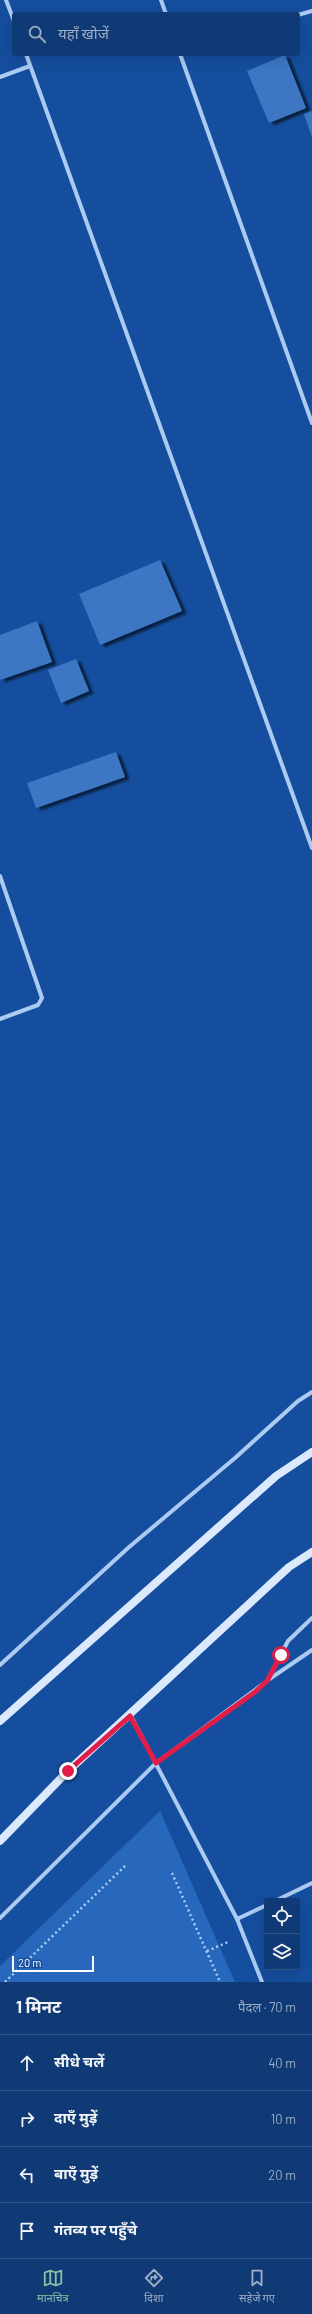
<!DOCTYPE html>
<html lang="hi">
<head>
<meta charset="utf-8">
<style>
	:root { --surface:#103a76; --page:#1e457e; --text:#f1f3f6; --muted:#9cadc5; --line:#305488; --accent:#8abfa5 }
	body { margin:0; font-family:Barlow,"Noto Sans Devanagari",sans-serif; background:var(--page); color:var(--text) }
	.controls { position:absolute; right:12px; bottom:12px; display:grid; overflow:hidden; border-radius:4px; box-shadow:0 4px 16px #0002 }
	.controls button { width:36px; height:36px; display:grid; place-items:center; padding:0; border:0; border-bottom:1px solid var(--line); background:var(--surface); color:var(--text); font:20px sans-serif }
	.scale { position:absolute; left:12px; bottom:10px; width:82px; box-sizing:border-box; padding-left:4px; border:2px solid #fff; border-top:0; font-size:11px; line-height:14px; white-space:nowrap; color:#fff; -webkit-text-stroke:3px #154e9e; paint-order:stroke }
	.stop { position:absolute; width:12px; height:12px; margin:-9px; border:3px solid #e11d48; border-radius:50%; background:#fff }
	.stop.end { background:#e11d48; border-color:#fff; box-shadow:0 1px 4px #0008 }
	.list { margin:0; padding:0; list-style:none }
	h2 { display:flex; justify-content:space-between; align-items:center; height:52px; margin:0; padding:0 16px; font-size:17px }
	h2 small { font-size:13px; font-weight:400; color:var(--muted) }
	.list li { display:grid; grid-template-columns:26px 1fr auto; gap:12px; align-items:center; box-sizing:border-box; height:56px; padding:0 16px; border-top:1px solid var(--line) }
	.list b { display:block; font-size:15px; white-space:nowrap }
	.list em { font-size:13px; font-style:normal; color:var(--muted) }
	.icon { flex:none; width:22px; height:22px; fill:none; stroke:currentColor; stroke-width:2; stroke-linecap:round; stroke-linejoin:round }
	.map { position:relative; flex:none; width:312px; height:1982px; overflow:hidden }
	.search { position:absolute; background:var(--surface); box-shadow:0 4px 16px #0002; left:12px; right:12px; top:12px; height:44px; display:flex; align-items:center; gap:10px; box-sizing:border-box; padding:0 14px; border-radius:4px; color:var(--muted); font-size:15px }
	.sheet { height:276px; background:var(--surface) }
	nav { display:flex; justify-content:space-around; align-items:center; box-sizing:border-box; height:56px; border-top:1px solid var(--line); background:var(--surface); font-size:11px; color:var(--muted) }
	nav a { display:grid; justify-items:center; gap:2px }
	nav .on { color:var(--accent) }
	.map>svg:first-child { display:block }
</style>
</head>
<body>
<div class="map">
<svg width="312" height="1982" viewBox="0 0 312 1982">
	<defs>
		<filter id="shadow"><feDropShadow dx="4.5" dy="2.5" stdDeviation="1" flood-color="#0009"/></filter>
	</defs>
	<rect width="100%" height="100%" fill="#154e9e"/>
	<path fill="#2868bc" d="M160 1811 235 1982H0V1966Z"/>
	<g fill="#3d77c4" filter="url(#shadow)">
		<path d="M285 55 306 108 269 123 247 71Z"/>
		<path d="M312 111V137L304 114Z"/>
		<path d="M160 560 182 611 100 645 79 594Z"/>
		<path d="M37 621 52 662 0 680V635Z"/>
		<path d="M76 659 89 691 61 703 48 670Z"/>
		<path d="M116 752 125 777 36 808 27 783Z"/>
	</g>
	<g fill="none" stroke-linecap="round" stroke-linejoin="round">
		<g stroke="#accbf3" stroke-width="2.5" stroke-dasharray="2 3" stroke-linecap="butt">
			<path d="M172 1873 220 1982"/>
			<path d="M207 1951 228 1942"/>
			<path d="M5 1982 125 1866"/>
		</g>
		<g stroke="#accbf3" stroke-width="4">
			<path d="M6 0 14 21"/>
			<path d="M161 0 166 14"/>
			<path d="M298 15 312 11"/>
			<path d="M26 54 312 848"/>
			<path d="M180 54 312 423"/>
			<path d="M0 77 30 66"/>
			<path d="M0 876 42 998 38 1005 0 1019"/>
			<path d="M0 1665 128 1548 235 1458 298 1401 312 1392"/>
			<path d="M268 1680 312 1650"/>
			<path d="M131 1716 237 1919 262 1982"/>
			<path d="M275 1901 312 1883"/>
			<path d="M0 1918 156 1763 267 1681 288 1641 312 1618"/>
			<path d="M237 1919 267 1905"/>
		</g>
		<g stroke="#dbe9fd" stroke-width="8">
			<path d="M0 1721 276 1476 312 1452"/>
			<path d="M0 1841 68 1771 289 1567 312 1552"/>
		</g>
	</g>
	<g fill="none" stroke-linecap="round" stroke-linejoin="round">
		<path stroke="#e11d48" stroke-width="5" d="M68 1771 130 1716 156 1763 255 1692 267 1681 281 1655"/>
	</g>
</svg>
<div class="controls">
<button><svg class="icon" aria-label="locate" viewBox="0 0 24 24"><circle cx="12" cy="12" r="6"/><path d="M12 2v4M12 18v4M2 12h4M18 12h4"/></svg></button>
<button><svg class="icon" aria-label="layers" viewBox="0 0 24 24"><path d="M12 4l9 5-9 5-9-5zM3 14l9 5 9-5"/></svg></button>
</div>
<div class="scale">20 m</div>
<div class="stop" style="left:281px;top:1655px"></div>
<div class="stop end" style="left:68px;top:1771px"></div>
<div class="search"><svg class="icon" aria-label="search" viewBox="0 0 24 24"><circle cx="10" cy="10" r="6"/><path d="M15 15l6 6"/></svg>यहाँ खोजें</div>
</div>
<section class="sheet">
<h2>1 मिनट<small>पैदल · 70 m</small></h2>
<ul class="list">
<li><svg class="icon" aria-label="ahead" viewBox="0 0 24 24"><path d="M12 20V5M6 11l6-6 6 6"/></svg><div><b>सीधे चलें</b></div><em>40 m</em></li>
<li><svg class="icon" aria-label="right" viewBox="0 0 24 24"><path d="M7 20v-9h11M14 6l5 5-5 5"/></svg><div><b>दाएँ मुड़ें</b></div><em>10 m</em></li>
<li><svg class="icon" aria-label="left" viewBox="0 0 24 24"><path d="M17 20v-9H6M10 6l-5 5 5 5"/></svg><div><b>बाएँ मुड़ें</b></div><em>20 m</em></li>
<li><svg class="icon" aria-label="arrive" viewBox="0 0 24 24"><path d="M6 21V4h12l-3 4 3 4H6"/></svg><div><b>गंतव्य पर पहुँचे</b></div></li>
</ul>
</section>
<nav>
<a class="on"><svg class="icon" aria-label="map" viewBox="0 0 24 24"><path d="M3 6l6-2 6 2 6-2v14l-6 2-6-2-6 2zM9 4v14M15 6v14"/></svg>मानचित्र</a>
<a><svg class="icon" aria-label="directions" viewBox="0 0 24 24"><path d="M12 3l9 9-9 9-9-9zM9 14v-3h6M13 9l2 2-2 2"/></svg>दिशा</a>
<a><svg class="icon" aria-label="saved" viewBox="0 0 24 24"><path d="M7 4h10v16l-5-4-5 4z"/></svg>सहेजे गए</a>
</nav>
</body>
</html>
